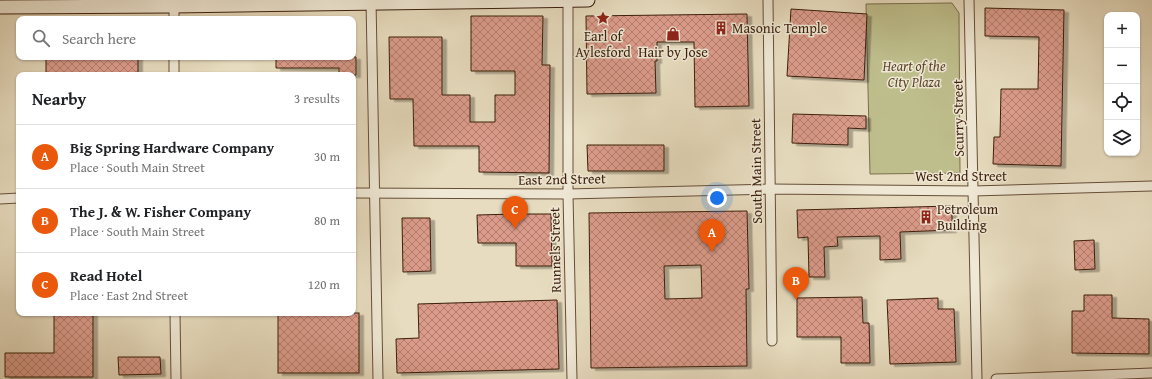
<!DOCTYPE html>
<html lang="en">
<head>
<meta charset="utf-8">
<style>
	:root { --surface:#fff; --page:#f6f6f6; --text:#202124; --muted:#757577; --line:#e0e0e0; --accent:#ea580c }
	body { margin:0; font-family:"Gentium Book Plus",serif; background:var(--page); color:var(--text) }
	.controls { position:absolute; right:12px; top:12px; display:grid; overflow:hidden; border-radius:8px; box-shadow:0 1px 3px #0004 }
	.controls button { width:36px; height:36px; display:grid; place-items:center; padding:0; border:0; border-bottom:1px solid var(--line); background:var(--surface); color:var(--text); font:20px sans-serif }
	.you { position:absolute; left:717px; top:198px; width:14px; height:14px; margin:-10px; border:3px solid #fff; border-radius:50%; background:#1a73e8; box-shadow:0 0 0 6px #1a73e833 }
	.badge { display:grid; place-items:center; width:26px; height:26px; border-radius:50%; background:var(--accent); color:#fff; font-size:13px; font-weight:700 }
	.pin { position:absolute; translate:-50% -33px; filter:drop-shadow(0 1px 2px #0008) }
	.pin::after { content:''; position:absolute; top:21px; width:14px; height:12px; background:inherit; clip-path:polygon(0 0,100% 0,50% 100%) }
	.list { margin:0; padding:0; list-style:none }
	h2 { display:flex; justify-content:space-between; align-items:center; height:52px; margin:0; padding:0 16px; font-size:17px }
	h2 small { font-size:13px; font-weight:400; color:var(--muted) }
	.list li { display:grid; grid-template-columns:26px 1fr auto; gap:12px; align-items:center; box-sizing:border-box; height:64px; padding:0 16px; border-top:1px solid var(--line) }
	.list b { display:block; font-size:15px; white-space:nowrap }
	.list p { margin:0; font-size:13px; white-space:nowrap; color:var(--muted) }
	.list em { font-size:13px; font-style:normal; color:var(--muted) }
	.icon { flex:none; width:22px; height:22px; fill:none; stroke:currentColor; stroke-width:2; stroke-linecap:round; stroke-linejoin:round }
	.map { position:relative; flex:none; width:1152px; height:379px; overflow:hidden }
	.search { position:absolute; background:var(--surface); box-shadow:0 1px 3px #0004; left:16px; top:16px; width:340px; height:44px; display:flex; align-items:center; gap:10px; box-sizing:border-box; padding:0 14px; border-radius:8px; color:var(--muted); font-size:15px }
	.panel { position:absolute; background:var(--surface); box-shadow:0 1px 3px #0004; left:16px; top:72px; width:340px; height:244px; border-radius:8px }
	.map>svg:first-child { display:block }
</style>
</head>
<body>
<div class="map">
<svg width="1152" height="379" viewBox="0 0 1152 379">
	<defs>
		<pattern id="building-cross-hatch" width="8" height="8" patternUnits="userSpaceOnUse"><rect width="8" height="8" fill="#db9b8a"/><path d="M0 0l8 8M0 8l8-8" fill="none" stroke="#b37e6f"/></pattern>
		<filter id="shadow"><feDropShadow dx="4.5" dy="2.5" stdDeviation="0" flood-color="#0004"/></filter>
	</defs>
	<rect width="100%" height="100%" fill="#e7dcbf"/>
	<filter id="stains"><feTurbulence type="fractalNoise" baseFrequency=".005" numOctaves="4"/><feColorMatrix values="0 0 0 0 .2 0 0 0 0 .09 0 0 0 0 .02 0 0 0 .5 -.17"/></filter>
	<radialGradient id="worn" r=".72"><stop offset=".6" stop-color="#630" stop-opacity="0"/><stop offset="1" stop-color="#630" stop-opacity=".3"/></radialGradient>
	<path fill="#bebe8c" stroke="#7c6e4c" d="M952 3 959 13 960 173 870 174 866 4Z"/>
	<g fill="url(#building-cross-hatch)" stroke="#3b1e0b" fill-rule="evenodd" filter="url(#shadow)">
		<path d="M985 8 1064 10 1061 166 993 164 994 137H1000L1001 89H1038L1039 37 985 36Z"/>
		<path d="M791 9 867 14 864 80 787 76Z"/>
		<path d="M747 14 749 106 695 107 694 42H657V61H655L656 93 587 94 586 16Z"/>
		<path d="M471 16H543L542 65H550L549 173 479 172V146H414L413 99H390L389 37H442V95H470V122H495V95H515V71H471Z"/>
		<path d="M46 57H138V74L46 75Z"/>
		<path d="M276 57H356V75H339V68H276Z"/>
		<path d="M793 114 866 116V129L848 128V145L792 143Z"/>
		<path d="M587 145H664V171H588Z"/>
		<path d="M952 206V230L900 232 901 259 880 260V236L837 237 838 246 824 247 825 277H809L808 237 798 238 797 210Z"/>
		<path d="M747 211 749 289H746L747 366 591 368 589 213ZM701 265 702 298 665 299 664 266Z"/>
		<path d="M516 214H551L552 266H516V243H478L477 215Z"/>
		<path d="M402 218H430L431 271 403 272Z"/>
		<path d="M1094 240 1095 269 1075 270 1074 241Z"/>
		<path d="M1084 295H1112V318L1149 319V354L1072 353V311H1084Z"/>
		<path d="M862 297 863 323H869L870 363H841V337H797V298Z"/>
		<path d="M938 298V309H954L956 362 890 364 887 300Z"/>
		<path d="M557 300 559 369 397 373 396 339 419 338 418 304Z"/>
		<path d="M54 313H93V377H5V353H54Z"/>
		<rect x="278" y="313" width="81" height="60"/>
		<path d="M118 357H160L161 374 119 375Z"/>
	</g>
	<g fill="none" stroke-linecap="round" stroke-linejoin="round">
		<g stroke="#664e38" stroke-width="11">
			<g id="street">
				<path d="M371 0 378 379"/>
				<path d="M568 0V194L572 379"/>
				<path d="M768 0 772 341"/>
				<path d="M969 0 977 379"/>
				<path d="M174 1V19"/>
				<path d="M174 57V75"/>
				<path d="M353 193 568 194 770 189 973 191 1152 186"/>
				<path d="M0 199 19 198"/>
				<path d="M175 313 176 379"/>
				<path d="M996 379 1152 373"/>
			</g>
		</g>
		<g stroke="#3b1e0b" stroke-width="15">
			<path id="secondary" d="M0 7 174 6 588 0"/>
		</g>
		<use href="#street" stroke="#efe8d5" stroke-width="9"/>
		<use href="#secondary" stroke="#efe8d5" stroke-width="13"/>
	</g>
	<defs>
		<g id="sight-bare" transform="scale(1.08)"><path d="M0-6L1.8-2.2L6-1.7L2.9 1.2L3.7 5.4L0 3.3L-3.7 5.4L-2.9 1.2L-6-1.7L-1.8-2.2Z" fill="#8f2418" stroke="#efe8d5" stroke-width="2.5" paint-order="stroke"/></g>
		<g id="building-bare" transform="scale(1.08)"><path d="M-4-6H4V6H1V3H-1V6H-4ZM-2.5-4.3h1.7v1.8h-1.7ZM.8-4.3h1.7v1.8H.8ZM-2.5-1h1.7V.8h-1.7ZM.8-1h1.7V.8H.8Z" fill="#8f2418" stroke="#efe8d5" stroke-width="2.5" paint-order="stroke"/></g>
		<g id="shop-bare" transform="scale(1.08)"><path d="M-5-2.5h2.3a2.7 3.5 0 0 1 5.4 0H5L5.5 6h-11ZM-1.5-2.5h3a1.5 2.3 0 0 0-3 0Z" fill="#8f2418" stroke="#efe8d5" stroke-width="2.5" paint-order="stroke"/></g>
	</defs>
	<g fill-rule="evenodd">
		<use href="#sight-bare" x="603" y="18"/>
		<use href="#building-bare" x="721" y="28"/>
		<use href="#shop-bare" x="673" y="34"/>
		<use href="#building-bare" x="926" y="217"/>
	</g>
	<g text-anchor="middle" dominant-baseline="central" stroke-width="3" stroke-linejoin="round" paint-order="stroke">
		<g font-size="14" fill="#3b1e0b" stroke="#efe8d5" text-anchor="start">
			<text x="732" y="28">Masonic Temple</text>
			<text x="603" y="36" text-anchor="middle">Earl of<tspan x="603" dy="16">Aylesford</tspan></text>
			<text x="673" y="52" text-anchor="middle">Hair by Jose</text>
			<text x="937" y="209">Petroleum<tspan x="937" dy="16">Building</tspan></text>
		</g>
		<g font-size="14" font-style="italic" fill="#5c462b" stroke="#efe8d5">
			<text x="914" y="66">Heart of the<tspan x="914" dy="16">City Plaza</tspan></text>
		</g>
		<g font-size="14" fill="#3b1e0b" stroke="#efe8d5">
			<text transform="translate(958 118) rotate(-91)">Scurry Street</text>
			<text transform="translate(756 171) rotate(-91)">South Main Street</text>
			<text x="961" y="176">West 2nd Street</text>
			<text transform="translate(562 179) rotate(-1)">East 2nd Street</text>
			<text transform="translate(555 250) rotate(-91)">Runnels Street</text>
		</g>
	</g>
	<rect width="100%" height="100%" filter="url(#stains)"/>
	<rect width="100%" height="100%" fill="url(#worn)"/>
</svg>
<div class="controls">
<button>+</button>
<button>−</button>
<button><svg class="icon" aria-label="locate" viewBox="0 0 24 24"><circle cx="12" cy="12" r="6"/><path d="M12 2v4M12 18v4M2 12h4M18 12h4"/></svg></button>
<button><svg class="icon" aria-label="layers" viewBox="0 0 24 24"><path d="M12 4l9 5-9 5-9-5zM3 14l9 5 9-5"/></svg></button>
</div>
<div class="you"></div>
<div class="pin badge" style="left:712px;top:252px">A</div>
<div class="pin badge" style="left:796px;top:300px">B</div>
<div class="pin badge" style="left:515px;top:229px">C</div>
<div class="search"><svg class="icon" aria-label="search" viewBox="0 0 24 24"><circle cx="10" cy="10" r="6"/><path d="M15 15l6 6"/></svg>Search here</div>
<section class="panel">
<h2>Nearby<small>3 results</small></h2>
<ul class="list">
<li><span class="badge">A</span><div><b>Big Spring Hardware Company</b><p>Place · South Main Street</p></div><em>30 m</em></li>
<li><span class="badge">B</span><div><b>The J. &amp; W. Fisher Company</b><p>Place · South Main Street</p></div><em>80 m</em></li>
<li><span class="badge">C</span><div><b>Read Hotel</b><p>Place · East 2nd Street</p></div><em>120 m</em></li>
</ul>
</section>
</div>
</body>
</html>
